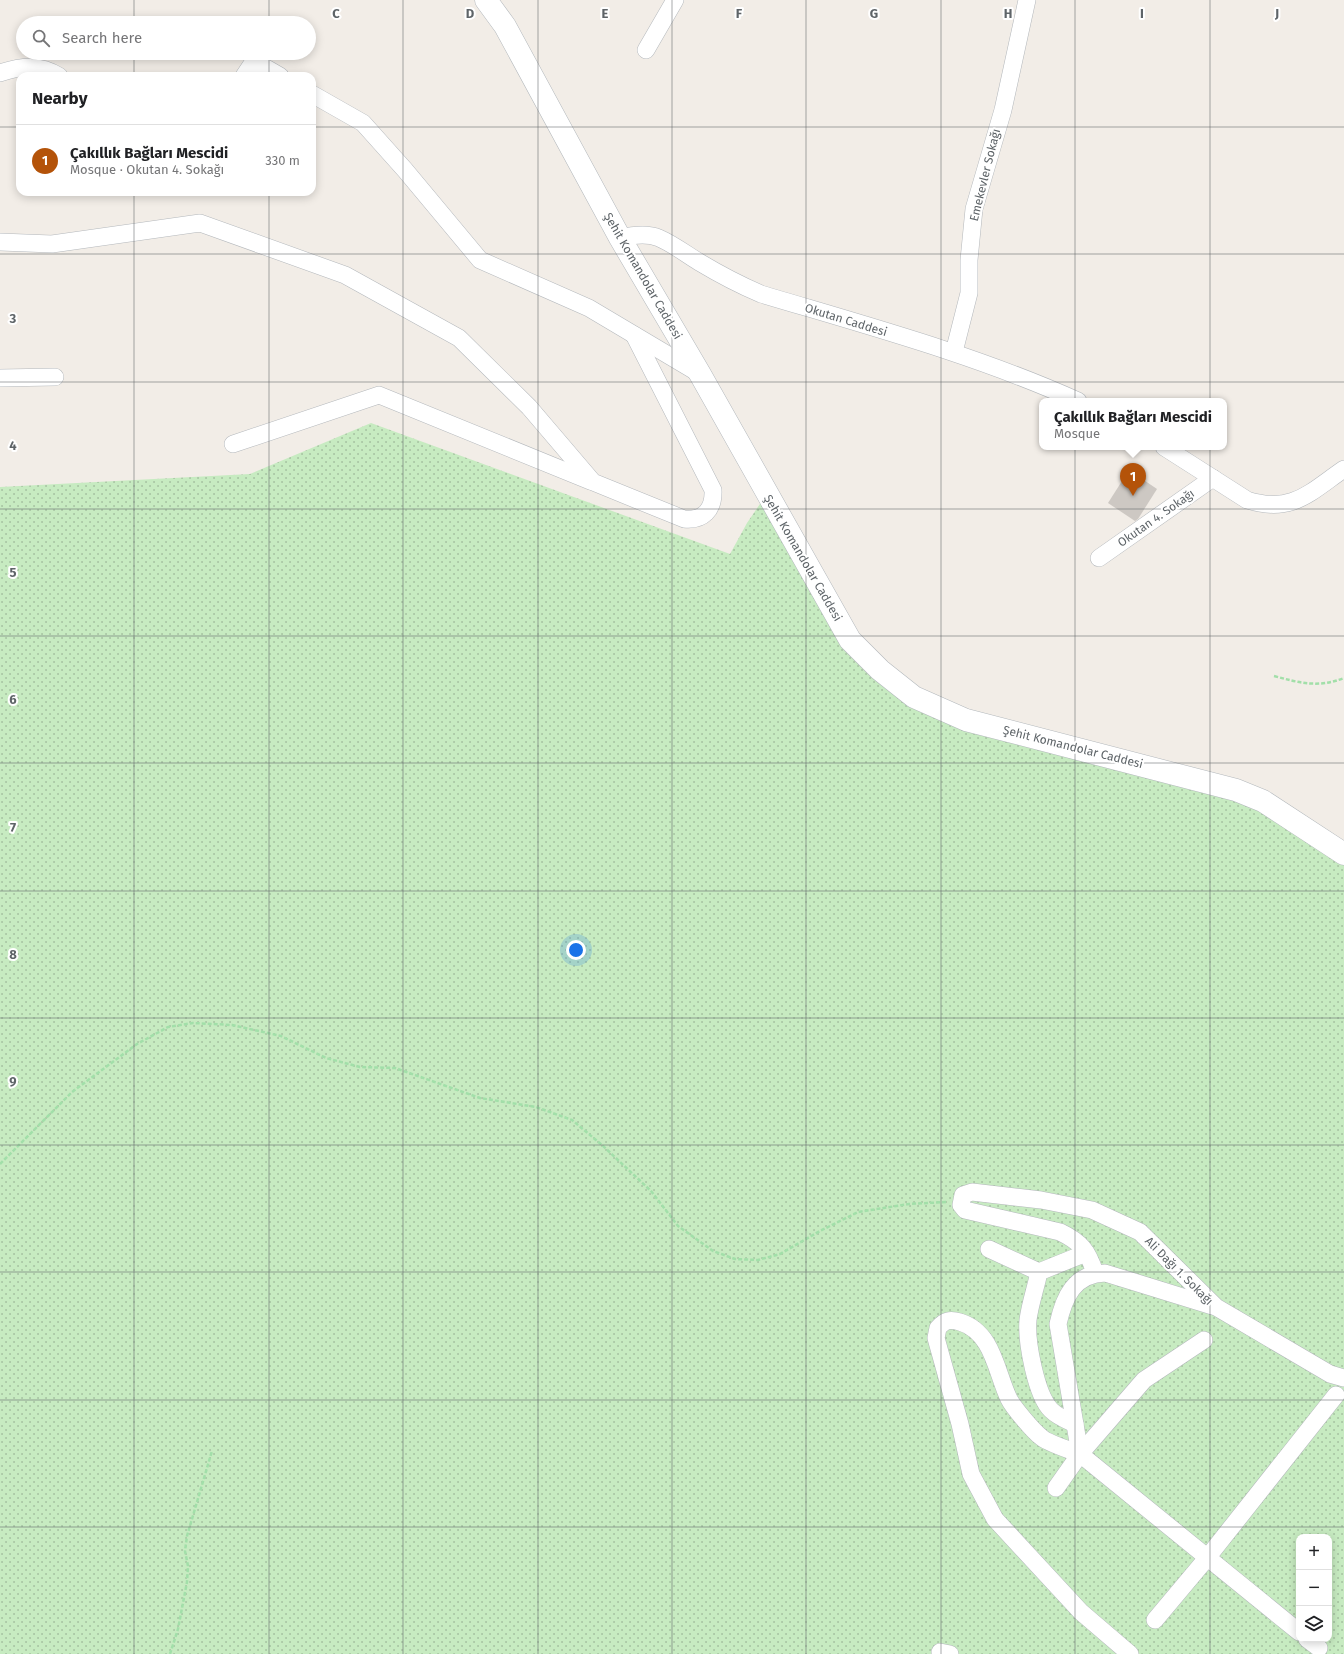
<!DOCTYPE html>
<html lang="en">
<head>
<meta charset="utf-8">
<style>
	:root { --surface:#fff; --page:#f2f2f2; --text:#202124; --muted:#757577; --line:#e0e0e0; --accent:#b45309 }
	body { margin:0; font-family:"Fira Sans",sans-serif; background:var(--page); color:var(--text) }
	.controls { position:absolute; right:12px; bottom:12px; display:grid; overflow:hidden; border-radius:8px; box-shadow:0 2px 10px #0003 }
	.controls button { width:36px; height:36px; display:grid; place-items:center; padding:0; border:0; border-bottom:1px solid var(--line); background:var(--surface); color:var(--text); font:20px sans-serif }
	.you { position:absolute; left:576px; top:950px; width:14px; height:14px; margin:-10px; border:3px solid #fff; border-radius:50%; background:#1a73e8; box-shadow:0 0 0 6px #1a73e833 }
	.badge { display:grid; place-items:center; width:26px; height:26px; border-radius:50%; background:var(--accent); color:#fff; font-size:13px; font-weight:700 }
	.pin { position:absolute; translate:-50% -33px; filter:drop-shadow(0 1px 2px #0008) }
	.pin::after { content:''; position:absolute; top:21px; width:14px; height:12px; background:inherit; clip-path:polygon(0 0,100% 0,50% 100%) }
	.popup { position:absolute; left:1039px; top:398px; width:188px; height:52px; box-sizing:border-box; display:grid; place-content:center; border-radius:8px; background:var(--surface); filter:drop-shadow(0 1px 3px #0005); font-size:13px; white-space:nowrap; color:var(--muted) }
	.popup b { font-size:15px; color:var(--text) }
	.popup::after { content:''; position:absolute; left:50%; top:100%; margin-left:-8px; border:8px solid transparent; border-top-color:var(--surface) }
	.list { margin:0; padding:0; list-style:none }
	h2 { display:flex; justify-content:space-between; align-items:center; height:52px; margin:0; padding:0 16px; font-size:17px }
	h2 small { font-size:13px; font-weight:400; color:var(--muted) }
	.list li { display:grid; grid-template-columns:26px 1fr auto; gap:12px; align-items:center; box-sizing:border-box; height:72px; padding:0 16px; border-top:1px solid var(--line) }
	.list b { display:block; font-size:15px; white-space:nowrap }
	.list p { margin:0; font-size:13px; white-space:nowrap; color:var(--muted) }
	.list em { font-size:13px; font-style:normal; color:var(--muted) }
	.icon { flex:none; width:22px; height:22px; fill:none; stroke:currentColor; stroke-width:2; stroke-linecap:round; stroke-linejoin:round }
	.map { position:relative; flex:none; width:1344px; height:1654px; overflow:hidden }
	.search { position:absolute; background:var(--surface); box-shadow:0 2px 10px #0003; left:16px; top:16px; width:300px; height:44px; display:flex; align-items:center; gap:10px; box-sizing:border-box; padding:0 14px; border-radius:22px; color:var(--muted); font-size:15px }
	.panel { position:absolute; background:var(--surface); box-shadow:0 2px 10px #0003; left:16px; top:72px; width:300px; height:124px; border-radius:12px }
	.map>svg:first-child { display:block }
</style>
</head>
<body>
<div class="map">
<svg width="1344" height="1654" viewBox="0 0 1344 1654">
	<defs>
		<pattern id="grass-dots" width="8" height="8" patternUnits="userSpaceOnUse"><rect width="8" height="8" fill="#c7ebc1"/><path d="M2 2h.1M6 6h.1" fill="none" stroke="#a5c2a1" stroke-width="1.8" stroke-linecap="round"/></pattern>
	</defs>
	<rect width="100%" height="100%" fill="#f2ede7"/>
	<path fill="url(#grass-dots)" fill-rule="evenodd" d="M371 423 730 554 747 523 764 498 843 635 914 694 1209 782 1344 857V1654H0V487L250 474ZM1299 1537H1329V1639H1299Z"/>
	<path fill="#cdc8c3" d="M1129 470 1157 489 1138 519 1135 521 1108 503Z"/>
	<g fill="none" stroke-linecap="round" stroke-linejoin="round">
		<g stroke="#b4b8bc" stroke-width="18">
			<g id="minor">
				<path d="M646 50 675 0"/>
				<path d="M0 73C21 66 40 64 59 76"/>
				<path d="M244 76 254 61 280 76"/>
				<path d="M312 94 363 123 405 170 480 260 589 308 700 374"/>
				<path d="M620 238C633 235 647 233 659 238 673 244 686 254 699 262 719 274 740 285 761 294 868 326 976 355 1078 401"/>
				<path d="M0 242 52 244 200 223 345 275 459 338 529 407 593 482 684 519C703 521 714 510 713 490L634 335"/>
				<path d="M954 352 969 293V260L974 209 1003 110 1027 0"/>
				<path d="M0 378 55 377"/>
				<path d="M233 444 379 395 590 481"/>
				<path d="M1164 447 1247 500C1292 514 1309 493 1344 469"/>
				<path d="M1099 558 1213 478"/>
				<path d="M989 1249 1039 1272"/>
				<path d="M1095 1273C1088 1251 1081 1242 1060 1232L965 1210 961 1205 963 1195 972 1192 1041 1200 1092 1210 1140 1232 1216 1307 1330 1374 1344 1378"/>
				<path d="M1075 1424C1066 1420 1058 1417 1051 1410 1036 1395 1026 1341 1028 1320 1030 1304 1036 1287 1039 1272L1086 1253"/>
				<path d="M1080 1454 1058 1324C1064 1297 1074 1274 1105 1273L1212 1306"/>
				<path d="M1056 1488 1080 1454 1144 1380 1204 1340"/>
				<path d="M1155 1620 1207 1558 1336 1395"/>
				<path d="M1307 1639 1319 1648"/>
				<path d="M940 1652 950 1654"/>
				<path d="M1130 1654 1081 1612 995 1519 971 1474 960 1424 936 1338 938 1328C945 1320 950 1319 960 1322 993 1332 996 1372 1009 1399 1013 1407 1033 1431 1041 1437 1047 1443 1070 1450 1080 1454L1299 1632"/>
			</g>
		</g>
		<g stroke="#b3b8bc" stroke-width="23">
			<path id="secondary" d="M486 0 505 26 620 238 700 374 850 640 880 670 914 697 966 720 1236 790 1263 801 1344 854"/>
		</g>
		<g stroke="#a2dfa9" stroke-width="2.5" stroke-dasharray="4 2" stroke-linecap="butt">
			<path d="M1274 676C1300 683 1318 688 1344 678"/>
			<path d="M0 1164 72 1092 137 1044 168 1027 193 1023 232 1025 281 1036 326 1058 360 1067 395 1068 480 1098 536 1107 572 1120 602 1145 651 1191 678 1226 713 1251 735 1259 758 1260 780 1254 820 1231 858 1212 909 1204 946 1202"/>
			<path d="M170 1654 178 1629 187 1582 188 1566 185 1551 187 1536 212 1451"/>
		</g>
		<use href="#minor" stroke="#fff" stroke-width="17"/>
		<use href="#secondary" stroke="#fff" stroke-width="22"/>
	</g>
	<path fill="none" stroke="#5e6468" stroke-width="1" stroke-opacity="0.55" d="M134 0V23M269 0V23M403 0V1654M538 0V1654M672 0V1654M806 0V1654M941 0V1654M1075 0V1654M1210 0V1654M134 53V76M269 53V76M0 127H20M312 127H1344M134 192V1654M269 192V1654M0 254H1344M0 382H1344M0 509H1344M0 636H1344M0 763H1344M0 891H1344M0 1018H1344M0 1145H1344M0 1272H1344M0 1400H1344M0 1527H1344"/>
	<g text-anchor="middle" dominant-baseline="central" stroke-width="4" stroke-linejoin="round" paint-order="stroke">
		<g font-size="12" fill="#5e6468" stroke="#fff">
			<text transform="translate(985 175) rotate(-76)">Emekevler Sokağı</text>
			<text transform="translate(643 276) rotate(60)">Şehit Komandolar Caddesi</text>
			<text transform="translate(846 320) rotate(17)">Okutan Caddesi</text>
			<text transform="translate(1156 518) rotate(-35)">Okutan 4. Sokağı</text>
			<text transform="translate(803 558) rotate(60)">Şehit Komandolar Caddesi</text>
			<text transform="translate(1073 747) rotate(14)">Şehit Komandolar Caddesi</text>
			<text transform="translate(1179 1271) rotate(45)">Ali Dağı 1. Sokağı</text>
		</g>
	</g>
	<g font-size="13" text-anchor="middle" font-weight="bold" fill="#5e6468" stroke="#fff" stroke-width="4" stroke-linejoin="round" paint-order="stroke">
		<text x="336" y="18">C</text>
		<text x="470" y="18">D</text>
		<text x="605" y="18">E</text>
		<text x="739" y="18">F</text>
		<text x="874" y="18">G</text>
		<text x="1008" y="18">H</text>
		<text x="1142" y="18">I</text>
		<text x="1277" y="18">J</text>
		<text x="13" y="323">3</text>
		<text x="13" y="450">4</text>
		<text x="13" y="577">5</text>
		<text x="13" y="704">6</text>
		<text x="13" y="832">7</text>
		<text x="13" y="959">8</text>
		<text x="13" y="1086">9</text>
	</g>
</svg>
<div class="controls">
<button>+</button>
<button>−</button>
<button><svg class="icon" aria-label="layers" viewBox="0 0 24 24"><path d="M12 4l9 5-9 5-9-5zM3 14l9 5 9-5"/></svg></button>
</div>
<div class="you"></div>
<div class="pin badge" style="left:1133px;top:496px">1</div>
<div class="popup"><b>Çakıllık Bağları Mescidi</b>Mosque</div>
<div class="search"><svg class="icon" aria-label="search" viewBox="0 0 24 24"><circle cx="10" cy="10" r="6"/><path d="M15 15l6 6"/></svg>Search here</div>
<section class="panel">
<h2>Nearby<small></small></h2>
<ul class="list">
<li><span class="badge">1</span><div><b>Çakıllık Bağları Mescidi</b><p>Mosque · Okutan 4. Sokağı</p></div><em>330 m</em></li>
</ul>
</section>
</div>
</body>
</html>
